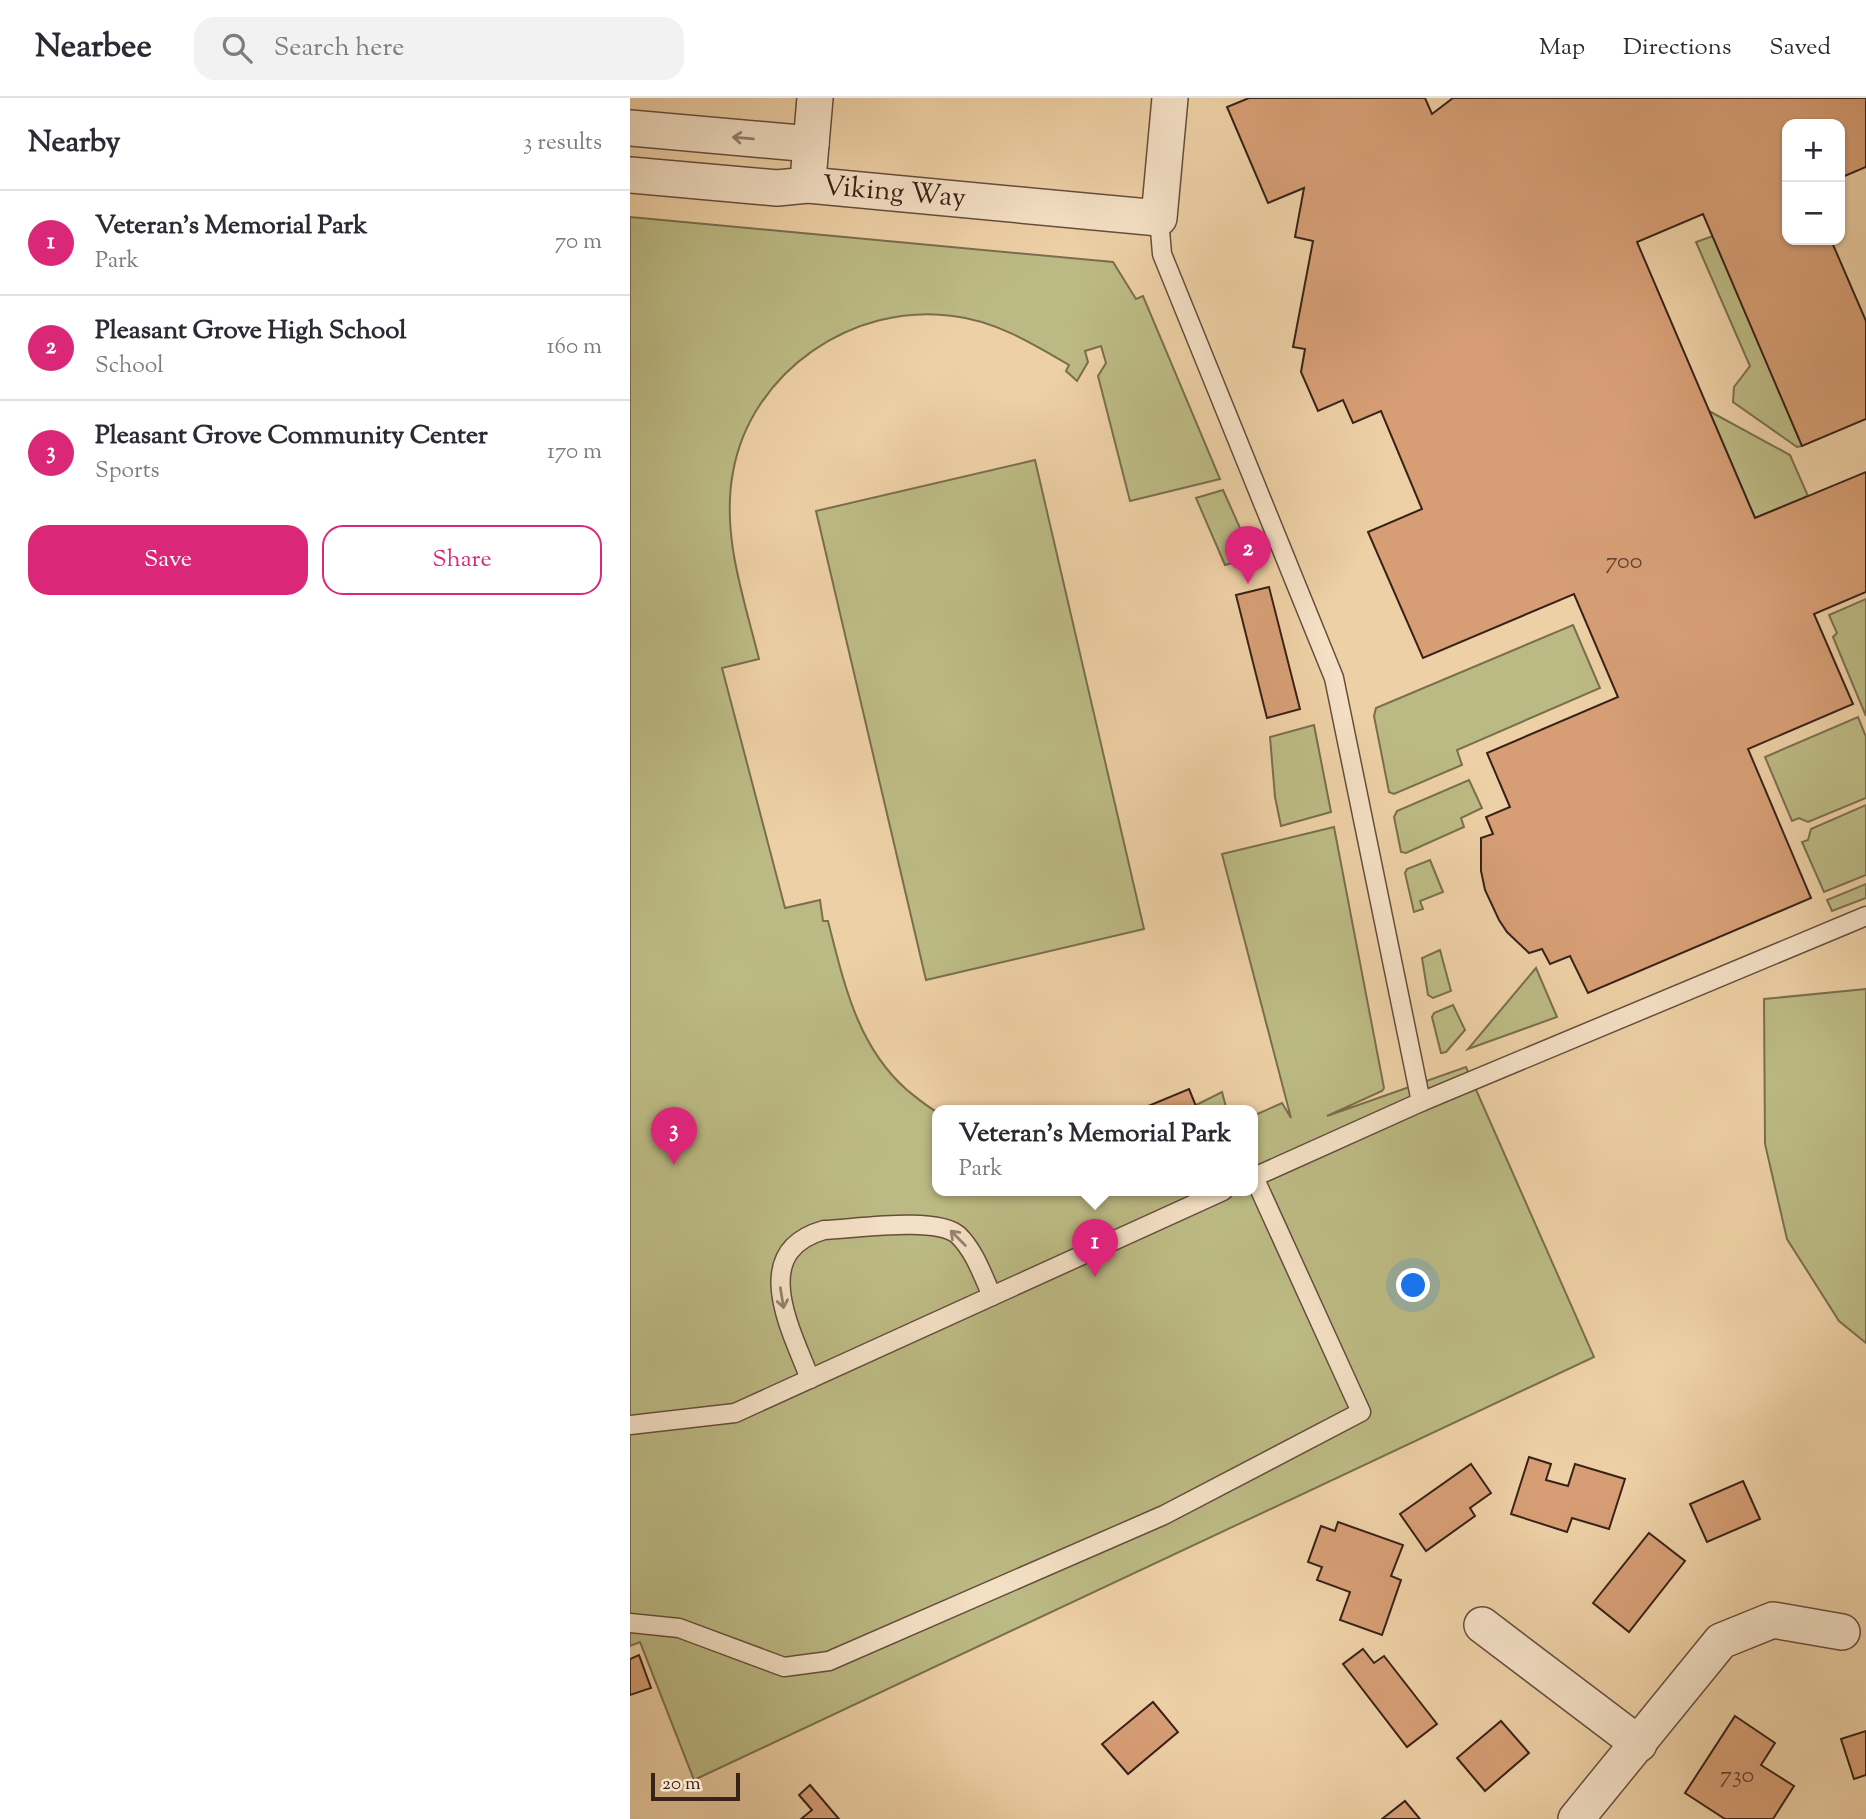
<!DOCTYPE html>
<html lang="en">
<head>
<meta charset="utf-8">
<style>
	:root { --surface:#fff; --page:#f2f2f3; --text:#2b2b33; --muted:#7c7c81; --line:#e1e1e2; --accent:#db2777 }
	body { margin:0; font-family:"Sorts Mill Goudy",serif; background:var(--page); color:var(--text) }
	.controls { position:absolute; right:21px; top:21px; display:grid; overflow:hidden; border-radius:14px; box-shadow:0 2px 5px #0004 }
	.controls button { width:63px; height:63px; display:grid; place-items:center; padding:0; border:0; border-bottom:2px solid var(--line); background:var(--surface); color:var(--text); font:35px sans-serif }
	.scale { position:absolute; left:21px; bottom:18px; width:89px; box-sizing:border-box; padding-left:7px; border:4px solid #382218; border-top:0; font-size:19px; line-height:24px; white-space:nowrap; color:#382218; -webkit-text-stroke:5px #f4e0c5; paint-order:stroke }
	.you { position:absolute; left:784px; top:1188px; width:24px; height:24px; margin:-18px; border:5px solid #fff; border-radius:50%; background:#1a73e8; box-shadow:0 0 0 10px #1a73e833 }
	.badge { display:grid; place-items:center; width:46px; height:46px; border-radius:50%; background:var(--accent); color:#fff; font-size:23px; font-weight:700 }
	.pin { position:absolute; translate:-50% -58px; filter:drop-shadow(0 2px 4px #0008) }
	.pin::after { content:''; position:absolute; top:37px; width:24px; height:21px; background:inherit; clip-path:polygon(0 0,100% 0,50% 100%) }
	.popup { position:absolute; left:302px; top:1007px; width:326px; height:91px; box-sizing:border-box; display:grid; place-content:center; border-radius:14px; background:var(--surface); filter:drop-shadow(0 2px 5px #0005); font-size:23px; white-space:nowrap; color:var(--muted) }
	.popup b { font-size:26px; color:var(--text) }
	.popup::after { content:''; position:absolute; left:50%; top:100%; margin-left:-14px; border:14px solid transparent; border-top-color:var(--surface) }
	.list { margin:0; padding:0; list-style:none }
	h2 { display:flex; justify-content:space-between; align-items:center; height:91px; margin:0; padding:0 28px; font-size:30px }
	h2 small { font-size:23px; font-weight:400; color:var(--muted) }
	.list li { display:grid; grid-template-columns:46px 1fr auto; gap:21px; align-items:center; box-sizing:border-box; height:105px; padding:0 28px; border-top:2px solid var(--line) }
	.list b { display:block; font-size:26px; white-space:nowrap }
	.list p { margin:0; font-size:23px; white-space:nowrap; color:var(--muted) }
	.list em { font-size:23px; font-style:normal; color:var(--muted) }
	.actions { display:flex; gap:14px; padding:21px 28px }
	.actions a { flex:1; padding:16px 0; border:2px solid var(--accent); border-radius:21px; text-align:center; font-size:24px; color:var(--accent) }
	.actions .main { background:var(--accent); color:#fff }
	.icon { flex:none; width:38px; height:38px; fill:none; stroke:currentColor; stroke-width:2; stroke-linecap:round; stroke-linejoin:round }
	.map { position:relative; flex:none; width:1236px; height:1721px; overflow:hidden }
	header { display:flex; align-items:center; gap:42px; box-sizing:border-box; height:98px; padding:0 35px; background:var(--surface); border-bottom:2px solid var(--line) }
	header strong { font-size:33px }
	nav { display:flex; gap:38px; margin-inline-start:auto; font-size:24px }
	.search { width:490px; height:63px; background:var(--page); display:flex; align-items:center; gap:18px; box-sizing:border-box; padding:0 24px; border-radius:21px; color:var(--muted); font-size:26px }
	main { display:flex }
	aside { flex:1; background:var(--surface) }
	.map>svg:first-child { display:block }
</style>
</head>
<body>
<header>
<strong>Nearbee</strong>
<div class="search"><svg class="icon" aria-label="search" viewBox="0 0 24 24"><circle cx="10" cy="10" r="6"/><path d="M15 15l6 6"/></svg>Search here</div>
<nav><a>Map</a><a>Directions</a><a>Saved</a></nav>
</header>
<main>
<aside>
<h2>Nearby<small>3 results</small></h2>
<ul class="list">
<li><span class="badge">1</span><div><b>Veteran's Memorial Park</b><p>Park</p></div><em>70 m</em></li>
<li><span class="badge">2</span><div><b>Pleasant Grove High School</b><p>School</p></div><em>160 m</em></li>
<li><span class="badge">3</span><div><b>Pleasant Grove Community Center</b><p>Sports</p></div><em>170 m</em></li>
</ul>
<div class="actions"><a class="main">Save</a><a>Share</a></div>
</aside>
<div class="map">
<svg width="1236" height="1721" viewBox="0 0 1236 1721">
	<rect width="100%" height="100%" fill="#eed0a6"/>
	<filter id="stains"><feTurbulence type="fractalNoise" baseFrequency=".00286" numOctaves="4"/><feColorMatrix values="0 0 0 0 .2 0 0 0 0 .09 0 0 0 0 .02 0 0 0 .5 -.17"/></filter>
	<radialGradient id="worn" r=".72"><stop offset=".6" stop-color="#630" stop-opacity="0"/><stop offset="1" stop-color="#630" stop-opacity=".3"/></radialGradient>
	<g fill="#bcba84" stroke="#7a6e4e" stroke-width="2">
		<path d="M0 119 483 164 506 201 513 198 590 381 500 403 468 278 476 265 471 248 455 253 458 264 447 283 436 273 439 267C403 246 366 223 323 218 224 204 121 273 103 374 91 437 114 500 129 561L92 570 155 810 190 802 193 823H198C214 885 227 948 277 992 287 1000 296 1008 307 1014L308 1093H622L623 1018 652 1005 661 1020 592 756 704 729 754 990 752 993 697 1018 836 969 964 1259 64 1682 10 1544 0 1548Z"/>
		<path d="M1083 138 1172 348 1167 349 1103 304 1104 289 1120 268 1066 144Z"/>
		<path d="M1079 313 1160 357 1178 398 1125 420Z"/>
		<path d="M405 362 514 831 296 882 186 413Z"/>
		<path d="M593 392 623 459 595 467 566 400Z"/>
		<path d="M1236 501V618L1203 539 1207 535 1199 517Z"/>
		<path d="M943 527 970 590 827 652 832 667 764 696 759 694 744 618 746 610Z"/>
		<path d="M1228 619 1236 639V700L1178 724 1169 720 1162 723 1135 659Z"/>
		<path d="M684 627 701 714 651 728 645 699 640 639Z"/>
		<path d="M839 682 852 710 831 720 834 729 776 755 771 754 764 719 767 713Z"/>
		<path d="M1236 707V777L1194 794 1172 744 1178 742 1181 731Z"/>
		<path d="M800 762 813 794 790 803 793 811 784 814 775 775 777 771Z"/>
		<path d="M1236 786V800L1202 813 1197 802Z"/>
		<path d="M810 852 821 893 803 900 798 897 792 860Z"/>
		<path d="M906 870 927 919 838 951Z"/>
		<path d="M1236 891V1245L1209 1223 1157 1141 1135 1046 1134 901Z"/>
		<path d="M823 907 835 932 816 954 811 955 802 919 804 915Z"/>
		<path d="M592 994 597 1013H568L566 1007Z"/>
	</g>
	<g fill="#d79e75" stroke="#382218" stroke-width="2">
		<path d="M619 0H795L802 16 823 0H1236V69L1210 80V26H1157V142H1201L1236 223V321L1172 348 1073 116 1007 144 1125 420 1236 374V494L1184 516 1223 606 1118 651 1181 800 958 895 940 858 920 866 912 851 899 855 877 834 869 822 855 792 851 773V740L863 736 856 719 880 709 857 655 988 599 944 496 793 560 738 434 792 411 751 313 723 325 713 302 688 313 671 274 675 251 663 249 683 143 665 139 674 90 638 105 597 9Z"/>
		<path d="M639 489 670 611 637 620 606 497Z"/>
		<path d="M559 991 568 1013H512L511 1011Z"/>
		<path d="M899 1359 921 1366 916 1382 938 1388 945 1366 995 1381 979 1431 942 1420 937 1434 881 1416Z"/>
		<path d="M841 1366 861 1395 840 1410 845 1418 796 1453 770 1416Z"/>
		<path d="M1113 1383 1130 1421 1077 1444 1060 1406Z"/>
		<path d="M708 1424 773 1447 761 1478 771 1482 752 1537 710 1522 720 1494 687 1482 692 1469 678 1464 691 1428 705 1433Z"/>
		<path d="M1019 1435 1055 1463 999 1534 963 1505Z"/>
		<path d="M733 1551 744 1565 754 1558 807 1626 777 1649 713 1566Z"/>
		<path d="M9 1557 21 1590 0 1597V1561Z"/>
		<path d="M523 1604 548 1634 498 1676 472 1646Z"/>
		<path d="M1105 1618 1145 1645 1131 1667 1164 1688 1143 1721H1095L1055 1695Z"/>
		<path d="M871 1623 899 1655 855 1693 827 1660Z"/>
		<path d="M1236 1633V1677L1224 1681 1211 1641Z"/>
		<path d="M180 1687 209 1721H171L182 1712 169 1697Z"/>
		<path d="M775 1703 790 1721H752Z"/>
	</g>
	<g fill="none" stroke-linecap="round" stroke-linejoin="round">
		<g stroke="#664e3c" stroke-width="21">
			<g id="lane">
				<path d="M529 120 532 156 704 580 791 1004"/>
				<path d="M622 1080 791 1004 1236 818"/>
				<path d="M180 1281C162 1233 117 1154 194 1132 224 1131 306 1118 328 1137 344 1152 353 1178 362 1198"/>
				<path d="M0 1327 105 1315 593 1093"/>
				<path d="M0 1525 49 1530 154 1569 199 1563 534 1417 731 1314 624 1079"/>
			</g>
		</g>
		<g stroke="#664e3c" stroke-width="38">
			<g id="street">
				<path d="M0 30 181 46"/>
				<path d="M179 70 185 0"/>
				<path d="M0 77 147 90 178 87 529 120 540 0"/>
				<path d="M852 1527 1009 1646"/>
				<path d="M946 1721 1091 1543 1143 1522 1212 1534"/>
			</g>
		</g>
		<use href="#lane" stroke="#f4e0c5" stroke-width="18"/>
		<use href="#street" stroke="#f4e0c5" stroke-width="35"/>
	</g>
	<defs><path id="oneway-shaft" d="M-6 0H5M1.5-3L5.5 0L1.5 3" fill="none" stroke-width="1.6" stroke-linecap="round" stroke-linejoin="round" transform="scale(1.75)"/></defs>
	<g stroke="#96816e">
		<use href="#oneway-shaft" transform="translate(113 40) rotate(-175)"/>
		<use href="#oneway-shaft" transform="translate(328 1140) rotate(-135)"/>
		<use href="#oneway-shaft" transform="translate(152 1200) rotate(81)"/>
	</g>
	<g text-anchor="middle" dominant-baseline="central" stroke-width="5" stroke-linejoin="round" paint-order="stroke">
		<g font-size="24" fill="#60412f">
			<text x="994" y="464">700</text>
			<text x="1107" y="1678">730</text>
		</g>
		<g font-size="28" fill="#382218" stroke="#f4e0c5">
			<text transform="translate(264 95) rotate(5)">Viking Way</text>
		</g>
	</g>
	<rect width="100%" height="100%" filter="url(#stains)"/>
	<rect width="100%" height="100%" fill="url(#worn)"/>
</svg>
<div class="controls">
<button>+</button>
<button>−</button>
</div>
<div class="scale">20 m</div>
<div class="you"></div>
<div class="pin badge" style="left:465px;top:1179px">1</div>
<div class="popup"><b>Veteran's Memorial Park</b>Park</div>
<div class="pin badge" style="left:618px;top:486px">2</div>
<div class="pin badge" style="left:44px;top:1067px">3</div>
</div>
</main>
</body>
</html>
